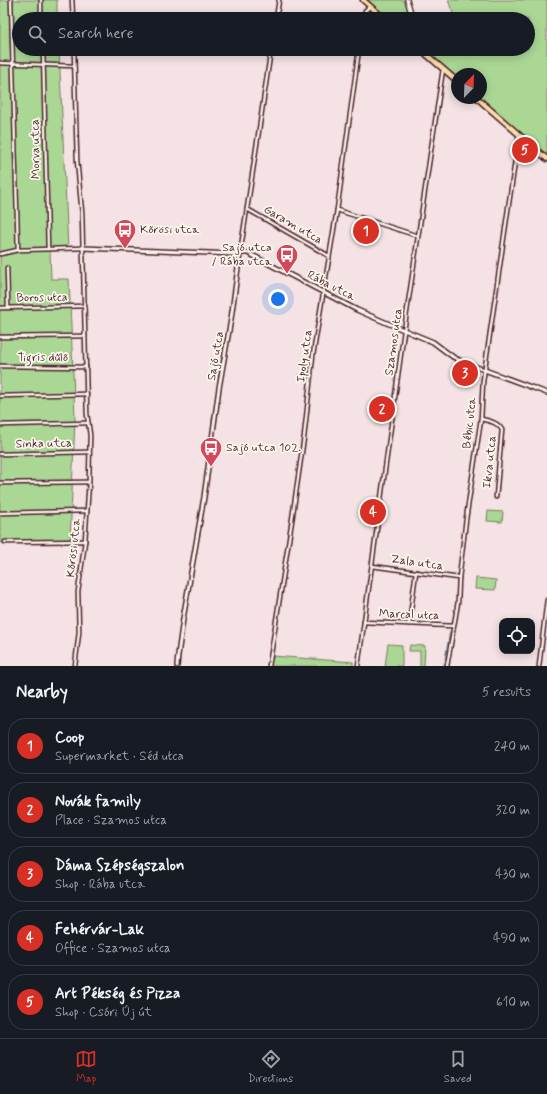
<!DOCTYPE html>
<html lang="en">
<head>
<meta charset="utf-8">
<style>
	:root { --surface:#171b24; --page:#20242c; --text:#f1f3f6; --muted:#9ea1a6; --line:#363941; --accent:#d93025 }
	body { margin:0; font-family:Mynerve,sans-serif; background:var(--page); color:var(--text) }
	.controls { position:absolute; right:12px; bottom:12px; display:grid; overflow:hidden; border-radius:8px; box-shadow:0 2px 10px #0003 }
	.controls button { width:36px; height:36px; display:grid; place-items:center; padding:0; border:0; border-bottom:1px solid var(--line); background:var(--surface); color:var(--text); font:20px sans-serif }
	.compass { position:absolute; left:451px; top:68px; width:36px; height:36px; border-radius:50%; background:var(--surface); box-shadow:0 2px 10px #0003; rotate:23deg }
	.you { position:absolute; left:278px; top:299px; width:14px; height:14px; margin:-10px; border:3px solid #fff; border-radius:50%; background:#1a73e8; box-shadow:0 0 0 6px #1a73e833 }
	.badge { display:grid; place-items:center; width:26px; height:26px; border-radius:50%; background:var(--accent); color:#fff; font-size:13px; font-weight:700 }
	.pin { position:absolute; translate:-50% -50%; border:2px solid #fff; box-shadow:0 1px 4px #0006 }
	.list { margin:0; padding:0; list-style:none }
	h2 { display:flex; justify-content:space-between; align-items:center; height:52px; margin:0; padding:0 16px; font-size:17px }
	h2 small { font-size:13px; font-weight:400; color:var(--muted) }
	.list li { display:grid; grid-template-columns:26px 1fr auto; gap:12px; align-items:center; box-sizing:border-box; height:56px; margin:0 8px 8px; padding:0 8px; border:1px solid var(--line); border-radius:16px }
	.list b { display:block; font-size:15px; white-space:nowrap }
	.list p { margin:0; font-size:13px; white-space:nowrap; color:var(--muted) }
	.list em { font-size:13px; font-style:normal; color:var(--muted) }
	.icon { flex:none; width:22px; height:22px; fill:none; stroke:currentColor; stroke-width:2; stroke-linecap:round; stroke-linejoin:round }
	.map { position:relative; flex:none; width:547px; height:666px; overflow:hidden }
	.search { position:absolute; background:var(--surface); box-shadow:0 2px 10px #0003; left:12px; right:12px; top:12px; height:44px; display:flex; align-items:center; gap:10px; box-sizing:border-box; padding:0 14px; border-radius:22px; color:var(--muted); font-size:15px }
	.sheet { height:372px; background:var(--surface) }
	nav { display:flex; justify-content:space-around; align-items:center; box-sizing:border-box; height:56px; border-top:1px solid var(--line); background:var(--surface); font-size:11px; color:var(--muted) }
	nav a { display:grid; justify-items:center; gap:2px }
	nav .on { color:var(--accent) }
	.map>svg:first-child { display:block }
</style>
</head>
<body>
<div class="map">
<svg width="547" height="666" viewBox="0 0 547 666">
	<rect width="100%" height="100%" fill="#f4e2e4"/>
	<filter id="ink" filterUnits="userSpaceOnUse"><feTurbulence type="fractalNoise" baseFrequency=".025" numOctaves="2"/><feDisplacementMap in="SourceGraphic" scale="8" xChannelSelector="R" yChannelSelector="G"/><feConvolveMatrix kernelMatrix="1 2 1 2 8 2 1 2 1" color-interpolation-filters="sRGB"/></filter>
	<g filter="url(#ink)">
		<g fill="#abd795" stroke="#7a7b60">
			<path d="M0 0H57V19H19V49H59L68 250 50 251 51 279H69L75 418 70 541 85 543 5 542 0 543Z"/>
			<path d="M363 0H407L413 19H385Z"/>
			<path d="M448 0H547V159L477 98H481V74H457V81L420 49H528V19H455Z"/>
			<path d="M488 511 503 512 502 522 487 521Z"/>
			<path d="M476 578 496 580 495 590 475 589Z"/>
			<path d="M388 644 402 645V666H385Z"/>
			<path d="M410 645 425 646 424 666H420V651H409Z"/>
			<path d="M272 656 353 662V666H271Z"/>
		</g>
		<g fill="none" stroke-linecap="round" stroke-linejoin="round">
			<g stroke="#718c9f" stroke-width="1">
				<path d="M445 659 450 631"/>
				<path d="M444 666V663"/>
			</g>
			<g stroke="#4a1f2b" stroke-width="5.5">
				<g id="minor">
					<path d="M11 0 18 250"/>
					<path d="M41 0V19"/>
					<path d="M72 0 73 19"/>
					<path d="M276 19 279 0"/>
					<path d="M363 19 365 11 370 6"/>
					<path d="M43 49 48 249"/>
					<path d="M74 49 77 160 82 213 87 414 90 435 89 482 85 541 78 592 79 632 75 666"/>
					<path d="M0 63 74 66"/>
					<path d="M247 209 329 256"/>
					<path d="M337 210 418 236"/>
					<path d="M240 253C251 185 261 117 271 49"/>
					<path d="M0 254 18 250 83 248"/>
					<path d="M7 268 8 307"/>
					<path d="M0 308 85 306"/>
					<path d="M0 337 85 336"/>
					<path d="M0 366 86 367"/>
					<path d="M0 396 87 394"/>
					<path d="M481 419C489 421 498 422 502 430L496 497"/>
					<path d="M0 425 88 423"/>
					<path d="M0 454 89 452"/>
					<path d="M0 483 89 482"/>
					<path d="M0 513 87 511"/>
					<path d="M5 542 85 541"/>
					<path d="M372 566 459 578"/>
					<path d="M364 622 453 626"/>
					<path d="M409 624 416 572"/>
					<path d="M269 666 292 520 304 437 313 355 337 210 359 49"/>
					<path d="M358 666 404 331 443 69"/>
					<path d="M447 666 458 602 459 578 466 519 481 419 483 381 519 134"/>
					<path d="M539 666 547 600"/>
				</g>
			</g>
			<g stroke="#4a1f2b" stroke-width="6">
				<g id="tertiary">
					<path d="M83 248 209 253 233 254 240 253H248L357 310 387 323 433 342 453 357 463 362 547 393"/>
					<path d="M177 666 178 655 183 619 204 497 219 388 231 319 240 253"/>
				</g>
			</g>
			<g stroke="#4a1f2b" stroke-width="6">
				<path id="secondary" d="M407 0 413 19"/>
			</g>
			<g stroke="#4a1f2b" stroke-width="7">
				<g id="primary">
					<path d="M363 0 385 19"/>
					<path d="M420 49 457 81"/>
					<path d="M477 98 547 159"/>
				</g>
			</g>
			<use href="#minor" stroke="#fbf7ec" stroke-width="2.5"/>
			<use href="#tertiary" stroke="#fbf7ec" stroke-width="3"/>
			<use href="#secondary" stroke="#fbf7ec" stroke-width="3.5"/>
			<use href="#primary" stroke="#f9deab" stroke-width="4"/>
		</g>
	</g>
	<defs>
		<g id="bus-pin" transform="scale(1.15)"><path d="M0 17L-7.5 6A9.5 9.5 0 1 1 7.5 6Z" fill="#d1495b" stroke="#fbf7ec"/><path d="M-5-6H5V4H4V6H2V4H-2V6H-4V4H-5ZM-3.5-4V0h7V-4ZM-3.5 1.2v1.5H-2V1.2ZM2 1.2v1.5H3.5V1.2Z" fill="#fff"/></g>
	</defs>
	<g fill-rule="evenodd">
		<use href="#bus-pin" x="125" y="230"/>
		<use href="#bus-pin" x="287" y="255"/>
		<use href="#bus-pin" x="211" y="448"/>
	</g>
	<g text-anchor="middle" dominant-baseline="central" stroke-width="3.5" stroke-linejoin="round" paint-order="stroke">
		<g font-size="12" fill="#4a1f2b" stroke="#fbf7ec">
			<text transform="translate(36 149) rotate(-91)">Morva utca</text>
			<text transform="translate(293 225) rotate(30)">Garam utca</text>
			<text transform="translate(331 286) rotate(27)">Rába utca</text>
			<text transform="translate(42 298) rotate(-1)">Boros utca</text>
			<text transform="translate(394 342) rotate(-82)">Szamos utca</text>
			<text transform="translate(216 356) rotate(-80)">Sajó utca</text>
			<text transform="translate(305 356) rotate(-82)">Ipoly utca</text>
			<text x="43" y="358">Tigris dűlő</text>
			<text transform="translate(470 423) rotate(-84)">Bébic utca</text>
			<text transform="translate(44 444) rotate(-1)">Sinka utca</text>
			<text transform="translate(490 462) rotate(-84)">Ikva utca</text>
			<text transform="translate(74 548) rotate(-84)">Kőrösi utca</text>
			<text transform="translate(417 563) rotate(8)">Zala utca</text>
			<text transform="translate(409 615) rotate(2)">Marcal utca</text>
		</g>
		<g font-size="12" fill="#4a1f2b" stroke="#fbf7ec" text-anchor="start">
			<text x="140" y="230">Kőrösi utca</text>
			<text x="272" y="248" text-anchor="end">Sajó utca<tspan x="272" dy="14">/ Rába utca</tspan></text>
			<text x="226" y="448">Sajó utca 102.</text>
		</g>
	</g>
</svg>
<div class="controls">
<button><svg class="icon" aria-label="locate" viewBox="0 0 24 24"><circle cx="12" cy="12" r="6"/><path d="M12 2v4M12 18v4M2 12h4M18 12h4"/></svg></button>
</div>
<svg class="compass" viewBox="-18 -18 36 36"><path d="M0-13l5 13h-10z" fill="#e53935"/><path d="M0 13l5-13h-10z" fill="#9ea1a6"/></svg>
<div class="you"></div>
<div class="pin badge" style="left:366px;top:231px">1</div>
<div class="pin badge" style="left:382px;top:409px">2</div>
<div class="pin badge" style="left:465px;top:373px">3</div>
<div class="pin badge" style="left:373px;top:512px">4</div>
<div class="pin badge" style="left:525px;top:150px">5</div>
<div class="search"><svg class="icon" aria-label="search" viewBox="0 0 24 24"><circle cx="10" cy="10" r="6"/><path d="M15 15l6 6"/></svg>Search here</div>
</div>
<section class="sheet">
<h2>Nearby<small>5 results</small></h2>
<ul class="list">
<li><span class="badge">1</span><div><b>Coop</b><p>Supermarket · Séd utca</p></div><em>240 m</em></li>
<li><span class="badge">2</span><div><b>Novák family</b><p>Place · Szamos utca</p></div><em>320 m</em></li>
<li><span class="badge">3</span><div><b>Dáma Szépségszalon</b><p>Shop · Rába utca</p></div><em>430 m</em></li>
<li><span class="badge">4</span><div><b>Fehérvár-Lak</b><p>Office · Szamos utca</p></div><em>490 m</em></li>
<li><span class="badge">5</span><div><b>Art Pékség és Pizza</b><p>Shop · Csóri Új út</p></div><em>610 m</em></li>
</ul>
</section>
<nav>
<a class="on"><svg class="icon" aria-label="map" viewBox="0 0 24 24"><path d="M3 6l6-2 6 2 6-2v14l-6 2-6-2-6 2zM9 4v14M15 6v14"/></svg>Map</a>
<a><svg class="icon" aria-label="directions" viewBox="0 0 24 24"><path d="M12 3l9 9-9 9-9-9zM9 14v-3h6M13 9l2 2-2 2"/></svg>Directions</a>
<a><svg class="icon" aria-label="saved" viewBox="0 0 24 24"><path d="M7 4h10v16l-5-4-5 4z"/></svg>Saved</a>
</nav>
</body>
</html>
